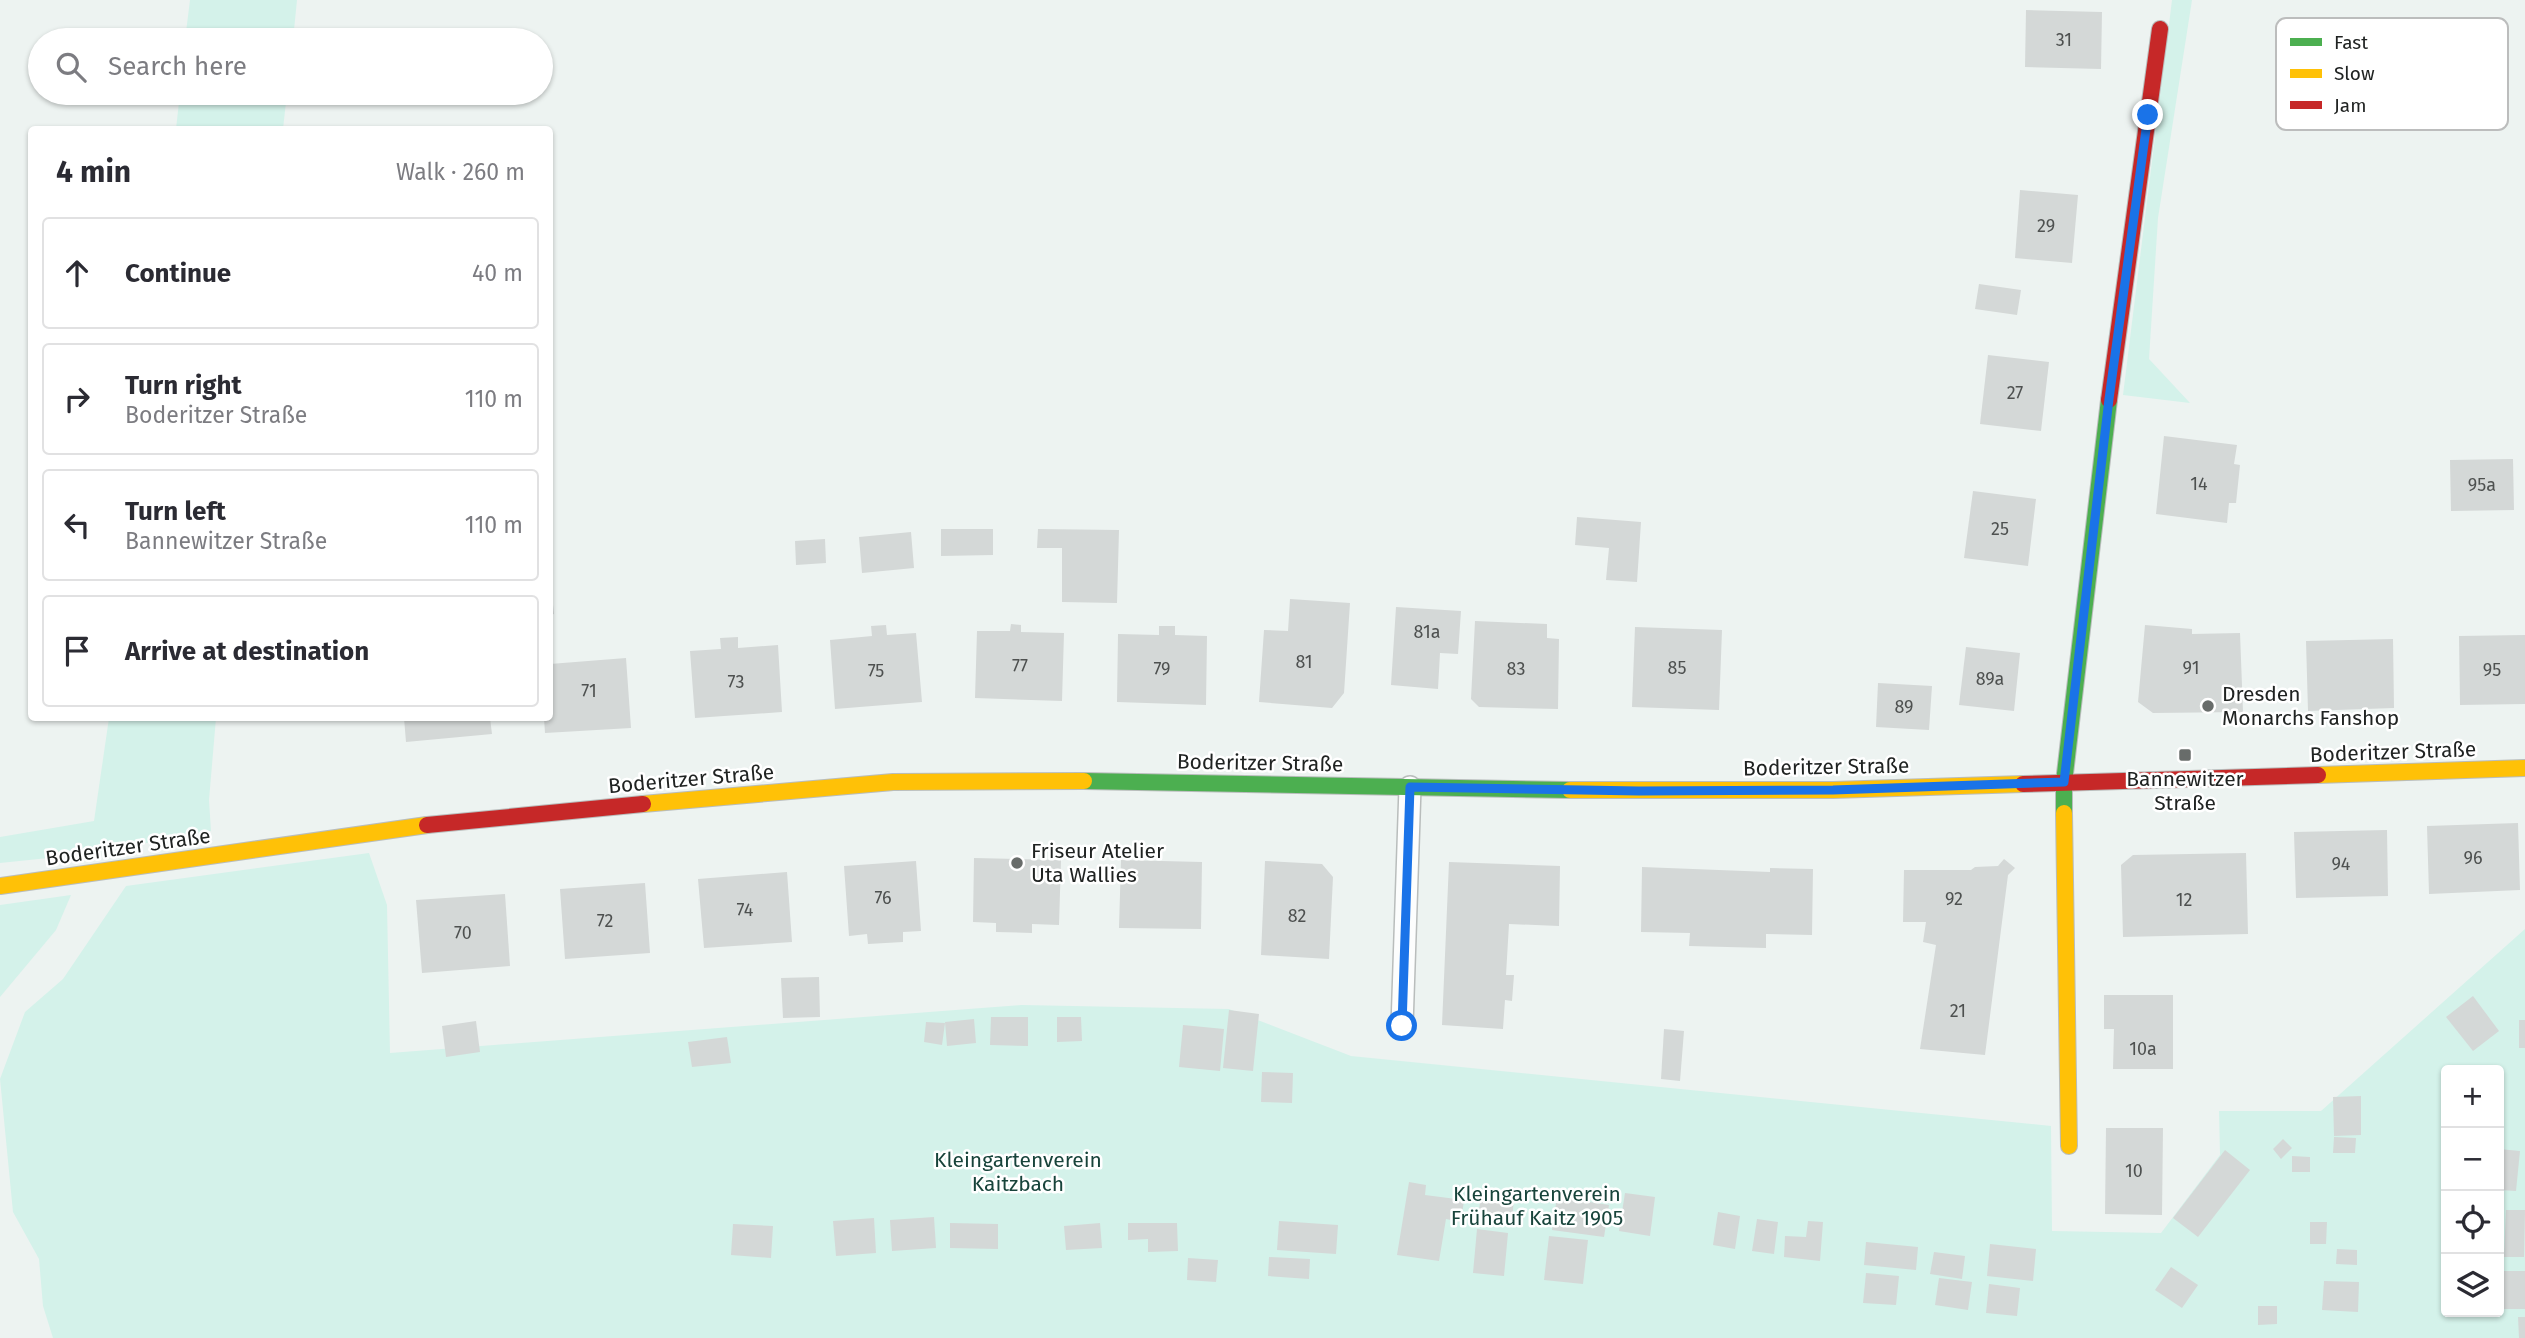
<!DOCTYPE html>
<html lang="en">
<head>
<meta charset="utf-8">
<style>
	:root { --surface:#fff; --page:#f2f2f3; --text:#2b2b33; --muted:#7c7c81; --line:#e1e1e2 }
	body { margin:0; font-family:"Fira Sans",sans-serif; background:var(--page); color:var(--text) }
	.controls { position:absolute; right:21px; bottom:21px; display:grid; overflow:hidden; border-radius:7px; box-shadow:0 2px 5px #0004 }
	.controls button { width:63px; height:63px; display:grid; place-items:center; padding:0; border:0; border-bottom:2px solid var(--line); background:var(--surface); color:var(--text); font:35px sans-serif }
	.stop { position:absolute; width:21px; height:21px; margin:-16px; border:5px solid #1a73e8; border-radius:50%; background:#fff }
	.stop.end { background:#1a73e8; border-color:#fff; box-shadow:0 2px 7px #0008 }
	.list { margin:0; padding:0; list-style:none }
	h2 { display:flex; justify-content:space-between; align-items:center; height:91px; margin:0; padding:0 28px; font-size:30px }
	h2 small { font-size:23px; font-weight:400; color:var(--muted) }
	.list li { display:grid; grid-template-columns:46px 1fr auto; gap:21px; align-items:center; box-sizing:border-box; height:112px; margin:0 14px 14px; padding:0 14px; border:2px solid var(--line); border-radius:7px }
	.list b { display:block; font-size:26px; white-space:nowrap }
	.list p { margin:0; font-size:23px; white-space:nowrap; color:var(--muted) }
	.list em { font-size:23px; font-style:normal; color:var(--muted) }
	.icon { flex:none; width:38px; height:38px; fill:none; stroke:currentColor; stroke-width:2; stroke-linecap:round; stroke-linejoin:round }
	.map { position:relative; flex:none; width:2525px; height:1338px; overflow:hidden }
	.search { position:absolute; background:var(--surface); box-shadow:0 2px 5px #0004; left:28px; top:28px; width:525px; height:77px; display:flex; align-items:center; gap:18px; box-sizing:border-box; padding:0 24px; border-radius:38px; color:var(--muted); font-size:26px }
	.panel { position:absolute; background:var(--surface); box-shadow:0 2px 5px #0004; left:28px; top:126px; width:525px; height:595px; border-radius:7px }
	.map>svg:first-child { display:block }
</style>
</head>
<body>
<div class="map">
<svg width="2525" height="1338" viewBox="0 0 2525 1338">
	<rect width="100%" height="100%" fill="#edf3f1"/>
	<g fill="#d4f2ea" fill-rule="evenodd">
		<path d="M190 0H297L293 40H185Z"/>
		<path d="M2172 0H2192L2158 218 2149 359 2190 403 2123 395Z"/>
		<path d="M180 93H287L283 129H176Z"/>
		<path d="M109 718H216L209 800 211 831 87 854 0 863V837L94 821Z"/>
		<path d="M369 853 387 905 390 1053 1021 1005 1229 1009 1351 1056 2051 1126 2052 1231 2161 1233 2220 1155 2219 1111H2321L2525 929V1338H53L43 1306 39 1259 13 1212 0 1079 25 1012 63 979 126 886ZM2446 1070H2499V1312H2446Z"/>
		<path d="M71 895 56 930 0 997V905Z"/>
	</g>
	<g fill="#d4d8d7">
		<path d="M2026 10 2102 12 2101 69 2025 67Z"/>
		<path d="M2020 190 2078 195 2072 263 2015 258Z"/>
		<path d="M1979 284 2021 290 2017 315 1975 309Z"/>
		<path d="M1988 355 2049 362 2041 431 1980 424Z"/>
		<path d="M2164 436 2237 445 2234 464 2240 465 2236 503H2229L2227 523 2156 514Z"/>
		<path d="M2513 459 2514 510 2451 511 2450 460Z"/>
		<path d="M1973 491 2036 499 2028 566 1964 558Z"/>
		<path d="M1577 517 1641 522 1637 582 1606 580 1609 548 1575 545Z"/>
		<path d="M941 529H993V555L941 556Z"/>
		<path d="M1038 529 1119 530 1117 603 1062 602V548H1037Z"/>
		<path d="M911 532 914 568 862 573 859 537Z"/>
		<path d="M825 539 826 563 796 565 795 541Z"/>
		<path d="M550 577 554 614 550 615Z"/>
		<path d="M1290 599 1350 603 1344 693 1332 708 1259 702 1264 630 1288 631Z"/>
		<path d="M1396 607 1461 611 1458 654 1440 653 1438 689 1391 685Z"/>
		<path d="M1475 621 1547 624V638L1559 639 1558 709 1479 707 1471 699Z"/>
		<path d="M1011 624 1021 625V632L1064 633 1062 701 975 698 977 631H1010Z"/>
		<path d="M886 625 887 635 916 633 922 702 835 709 830 640 872 636 871 626Z"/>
		<path d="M2145 625 2192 629V634L2240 633 2243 712 2153 713 2138 702Z"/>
		<path d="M1159 626H1175V635L1207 636 1206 705 1117 702 1118 634 1159 635Z"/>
		<path d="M1635 627 1722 630 1719 710 1632 707Z"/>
		<path d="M2525 635V704L2460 705 2459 636Z"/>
		<path d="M738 637V648L778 645 782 712 695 718 690 651 721 649 720 638Z"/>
		<path d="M2393 639 2394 708 2308 711 2306 641Z"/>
		<path d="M1966 647 2020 653 2014 711 1959 705Z"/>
		<path d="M626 658 631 728 545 733 544 718H550V664Z"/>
		<path d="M1878 683 1932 686 1929 730 1876 727Z"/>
		<path d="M404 718H490L492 734 406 742Z"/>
		<path d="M2518 823 2520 890 2429 894 2427 826Z"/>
		<path d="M2387 830 2388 896 2296 898 2294 832Z"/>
		<path d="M2246 853 2248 934 2123 937 2121 865 2133 855Z"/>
		<path d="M974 858 1061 860 1059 925 1032 924V933L996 932V923L973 922Z"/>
		<path d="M2004 859 2015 868 2008 875 1985 1055 1920 1049 1936 945 1923 942 1926 922H1903L1904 870H1971L1975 867 1998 866Z"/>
		<path d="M1121 860 1202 862 1201 929 1119 928Z"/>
		<path d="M916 861 921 931 903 932V942L868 944 867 934 849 936 844 866Z"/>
		<path d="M1265 861 1322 864 1333 877 1329 959 1261 955Z"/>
		<path d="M1449 862 1560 866 1559 926 1509 924 1506 975H1514L1512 1001 1505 1000 1503 1029 1442 1025Z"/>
		<path d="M1642 867 1770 872V868L1813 869 1812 935 1766 934V948L1689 946 1690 933 1641 932Z"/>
		<path d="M787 872 792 942 704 948 698 879Z"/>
		<path d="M645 883 650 953 565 959 560 889Z"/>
		<path d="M505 894 510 966 422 973 416 900Z"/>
		<path d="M819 977 820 1017 783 1018 781 978Z"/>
		<path d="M2104 995H2173V1069H2113L2114 1029H2104Z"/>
		<path d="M2473 996 2499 1031 2473 1051 2446 1017Z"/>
		<path d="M1229 1010 1259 1014 1253 1071 1223 1068Z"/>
		<path d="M991 1017H1028V1046L990 1045Z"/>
		<path d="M1057 1017H1081L1082 1041 1057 1042Z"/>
		<path d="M974 1019 976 1043 947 1046 945 1022Z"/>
		<rect x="2519" y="1020" width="6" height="28"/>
		<path d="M476 1021 480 1052 446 1057 442 1026Z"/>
		<path d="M926 1022 945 1023 942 1045 924 1042Z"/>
		<path d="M1183 1025 1224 1029 1220 1071 1179 1067Z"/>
		<path d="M1664 1029 1684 1031 1680 1081 1661 1079Z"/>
		<path d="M727 1037 731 1063 692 1067 688 1042Z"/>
		<path d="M1262 1072 1293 1073 1292 1103 1261 1102Z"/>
		<path d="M2361 1096V1135L2334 1136 2333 1097Z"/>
		<path d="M2106 1128H2163L2162 1215 2105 1214Z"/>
		<path d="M2334 1137 2356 1138 2355 1153H2333Z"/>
		<path d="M2283 1139 2292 1148 2281 1159 2273 1149Z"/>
		<path d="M2499 1149 2520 1151 2516 1191 2499 1190Z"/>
		<path d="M2225 1150 2250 1170 2198 1237 2173 1218Z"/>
		<path d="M2292 1156 2310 1157V1172H2292Z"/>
		<path d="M1409 1182 1426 1185 1425 1195 1464 1200 1461 1222 1446 1219 1439 1261 1397 1255Z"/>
		<path d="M1625 1193 1655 1197 1650 1236 1619 1231Z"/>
		<path d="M1481 1194 1514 1198 1512 1221 1478 1218Z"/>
		<path d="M1557 1197 1609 1205 1604 1237 1552 1230Z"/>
		<path d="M2506 1210H2525L2524 1257H2504Z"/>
		<path d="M1718 1212 1740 1216 1735 1249 1713 1245Z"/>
		<path d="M934 1217 936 1248 892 1251 890 1220Z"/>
		<path d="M874 1218 876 1253 836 1256 833 1221Z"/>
		<path d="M1757 1219 1778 1222 1774 1254 1752 1251Z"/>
		<path d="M1279 1221 1338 1225 1336 1254 1277 1250Z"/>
		<path d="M1808 1221 1823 1222 1820 1261 1784 1257 1785 1236 1806 1237Z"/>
		<path d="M2310 1222H2327L2326 1244H2310Z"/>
		<path d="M950 1223 998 1224V1249L950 1248Z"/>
		<path d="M1100 1223 1102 1248 1066 1250 1064 1226Z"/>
		<path d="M1128 1223H1177L1178 1251 1148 1252V1239L1128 1240Z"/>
		<path d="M733 1224 773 1226 771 1258 731 1255Z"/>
		<path d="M1477 1229 1508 1233 1504 1276 1473 1273Z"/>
		<path d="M1549 1236 1588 1240 1583 1284 1544 1280Z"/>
		<path d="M1866 1242 1918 1247 1916 1270 1864 1265Z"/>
		<path d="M1990 1244 2036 1249 2033 1281 1987 1276Z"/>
		<path d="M2337 1249 2357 1250V1265L2336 1264Z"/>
		<path d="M1934 1252 1965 1256 1962 1279 1930 1274Z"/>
		<path d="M1269 1257 1310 1259 1309 1279 1268 1276Z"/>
		<path d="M1188 1258 1218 1260 1216 1282 1187 1280Z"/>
		<path d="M2171 1267 2198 1285 2182 1308 2155 1290Z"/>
		<path d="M2502 1271H2525V1309H2501Z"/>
		<path d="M1866 1273 1899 1276 1896 1305 1863 1303Z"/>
		<path d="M1939 1278 1972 1282 1968 1310 1935 1305Z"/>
		<path d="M2324 1281 2359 1282 2358 1312 2322 1310Z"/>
		<path d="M1989 1284 2020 1288 2017 1316 1986 1313Z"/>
		<path d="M2258 1306H2277V1324L2258 1325Z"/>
		<path d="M2518 1317H2525V1338H2519Z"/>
	</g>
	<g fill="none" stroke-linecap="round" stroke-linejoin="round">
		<g stroke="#b9bdbc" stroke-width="24">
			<path id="lane" d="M1402 1026 1410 787"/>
		</g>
		<g stroke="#b9bdbc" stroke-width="18">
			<g id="fast">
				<path d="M1084 781 1570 790"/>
				<path d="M2064 813V782L2109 400"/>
			</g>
		</g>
		<g stroke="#b9bdbc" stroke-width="18">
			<g id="slow">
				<path d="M2318 775 2525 768"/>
				<path d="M1570 790H1833L2023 784"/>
				<path d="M643 804 893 782 1084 781"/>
				<path d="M2064 813 2069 1146"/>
				<path d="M0 886 427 825"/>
			</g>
		</g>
		<g stroke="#b9bdbc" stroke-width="18">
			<g id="jam">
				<path d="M2109 400 2160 29"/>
				<path d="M2023 784 2318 775"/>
				<path d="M427 825 643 804"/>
			</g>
		</g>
		<use href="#lane" stroke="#fcfdfd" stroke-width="21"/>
		<use href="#fast" stroke="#4caf50" stroke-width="16"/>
		<use href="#slow" stroke="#ffc107" stroke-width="16"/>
		<use href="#jam" stroke="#c62828" stroke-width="16"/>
	</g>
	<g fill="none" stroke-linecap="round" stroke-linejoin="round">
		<path stroke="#1a73e8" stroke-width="9" d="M1402 1026 1410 787 1639 791 1833 790 2064 782 2109 399 2148 115"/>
	</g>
	<g fill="#686c6a" stroke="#fff" stroke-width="2.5">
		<circle cx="2208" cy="706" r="7"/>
		<rect x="2178" y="748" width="14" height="14" rx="3.5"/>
		<circle cx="1017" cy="863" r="7"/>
	</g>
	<g text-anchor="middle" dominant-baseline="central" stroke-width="5" stroke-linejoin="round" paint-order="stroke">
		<g font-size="18" fill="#4e5150">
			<text x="2064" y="40">31</text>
			<text x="2046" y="226">29</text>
			<text x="2015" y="393">27</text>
			<text x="2199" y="484">14</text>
			<text x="2482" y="485">95a</text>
			<text x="2000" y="529">25</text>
			<text x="1427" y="632">81a</text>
			<text x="1304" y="662">81</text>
			<text x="1020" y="666">77</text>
			<text x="1677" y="668">85</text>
			<text x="2191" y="668">91</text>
			<text x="1162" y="669">79</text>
			<text x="1516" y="669">83</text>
			<text x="2492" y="670">95</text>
			<text x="876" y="671">75</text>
			<text x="1990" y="679">89a</text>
			<text x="736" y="682">73</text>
			<text x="589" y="691">71</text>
			<text x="1904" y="707">89</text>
			<text x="2473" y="858">96</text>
			<text x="2341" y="864">94</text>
			<text x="883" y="898">76</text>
			<text x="1954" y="899">92</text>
			<text x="2184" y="900">12</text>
			<text x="745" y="910">74</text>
			<text x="1297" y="916">82</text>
			<text x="605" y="921">72</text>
			<text x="463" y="933">70</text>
			<text x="1958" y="1011">21</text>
			<text x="2143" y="1049">10a</text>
			<text x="2134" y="1171">10</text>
		</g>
		<g font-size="21" fill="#202322" stroke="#fff" text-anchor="start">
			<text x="2222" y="694">Dresden<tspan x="2222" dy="24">Monarchs Fanshop</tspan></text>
			<text x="2185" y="779" text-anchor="middle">Bannewitzer<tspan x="2185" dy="24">Straße</tspan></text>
			<text x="1031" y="851">Friseur Atelier<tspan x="1031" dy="24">Uta Wallies</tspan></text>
		</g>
		<g font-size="21" fill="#202322" stroke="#fff">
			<text transform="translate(2393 752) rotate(-2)">Boderitzer Straße</text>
			<text transform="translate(1260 763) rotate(1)">Boderitzer Straße</text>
			<text transform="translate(1826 767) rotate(-1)">Boderitzer Straße</text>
			<text transform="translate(691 779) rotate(-5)">Boderitzer Straße</text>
			<text transform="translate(128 847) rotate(-8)">Boderitzer Straße</text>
		</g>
		<g font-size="21" fill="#18443b" stroke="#fff">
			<text x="1018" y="1160">Kleingartenverein<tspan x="1018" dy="24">Kaitzbach</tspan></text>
			<text x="1537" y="1194">Kleingartenverein<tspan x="1537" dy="24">Frühauf Kaitz 1905</tspan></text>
		</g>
	</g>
	<rect x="2276" y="18" width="232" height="112" rx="10" fill="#fff" stroke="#bcbdbd" stroke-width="2"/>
	<rect x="2290" y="38" width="32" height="8" fill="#4caf50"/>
	<rect x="2290" y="69" width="32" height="9" fill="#ffc107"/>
	<rect x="2290" y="101" width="32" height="8" fill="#c62828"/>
	<g font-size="19" fill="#202322">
		<text x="2334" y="49">Fast</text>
		<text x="2334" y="80">Slow</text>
		<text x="2334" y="112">Jam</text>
	</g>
</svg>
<div class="controls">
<button>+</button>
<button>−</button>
<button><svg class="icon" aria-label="locate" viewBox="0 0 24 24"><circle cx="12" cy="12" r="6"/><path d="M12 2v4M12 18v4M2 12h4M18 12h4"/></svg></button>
<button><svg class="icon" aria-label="layers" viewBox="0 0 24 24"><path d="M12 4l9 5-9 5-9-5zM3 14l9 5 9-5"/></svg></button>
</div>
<div class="stop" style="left:1402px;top:1026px"></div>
<div class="stop end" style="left:2148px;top:115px"></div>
<div class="search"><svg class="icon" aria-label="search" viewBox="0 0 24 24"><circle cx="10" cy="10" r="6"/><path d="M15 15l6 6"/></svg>Search here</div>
<section class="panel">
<h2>4 min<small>Walk · 260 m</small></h2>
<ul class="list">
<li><svg class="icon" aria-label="ahead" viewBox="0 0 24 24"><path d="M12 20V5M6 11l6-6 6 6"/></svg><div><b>Continue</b></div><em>40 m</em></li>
<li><svg class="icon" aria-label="right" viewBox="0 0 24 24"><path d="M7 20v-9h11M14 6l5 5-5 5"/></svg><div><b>Turn right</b><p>Boderitzer Straße</p></div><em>110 m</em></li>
<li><svg class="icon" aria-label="left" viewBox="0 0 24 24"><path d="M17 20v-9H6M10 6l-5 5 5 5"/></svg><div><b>Turn left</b><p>Bannewitzer Straße</p></div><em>110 m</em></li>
<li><svg class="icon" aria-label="arrive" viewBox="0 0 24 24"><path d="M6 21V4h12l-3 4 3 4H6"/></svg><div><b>Arrive at destination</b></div></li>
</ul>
</section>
</div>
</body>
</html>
